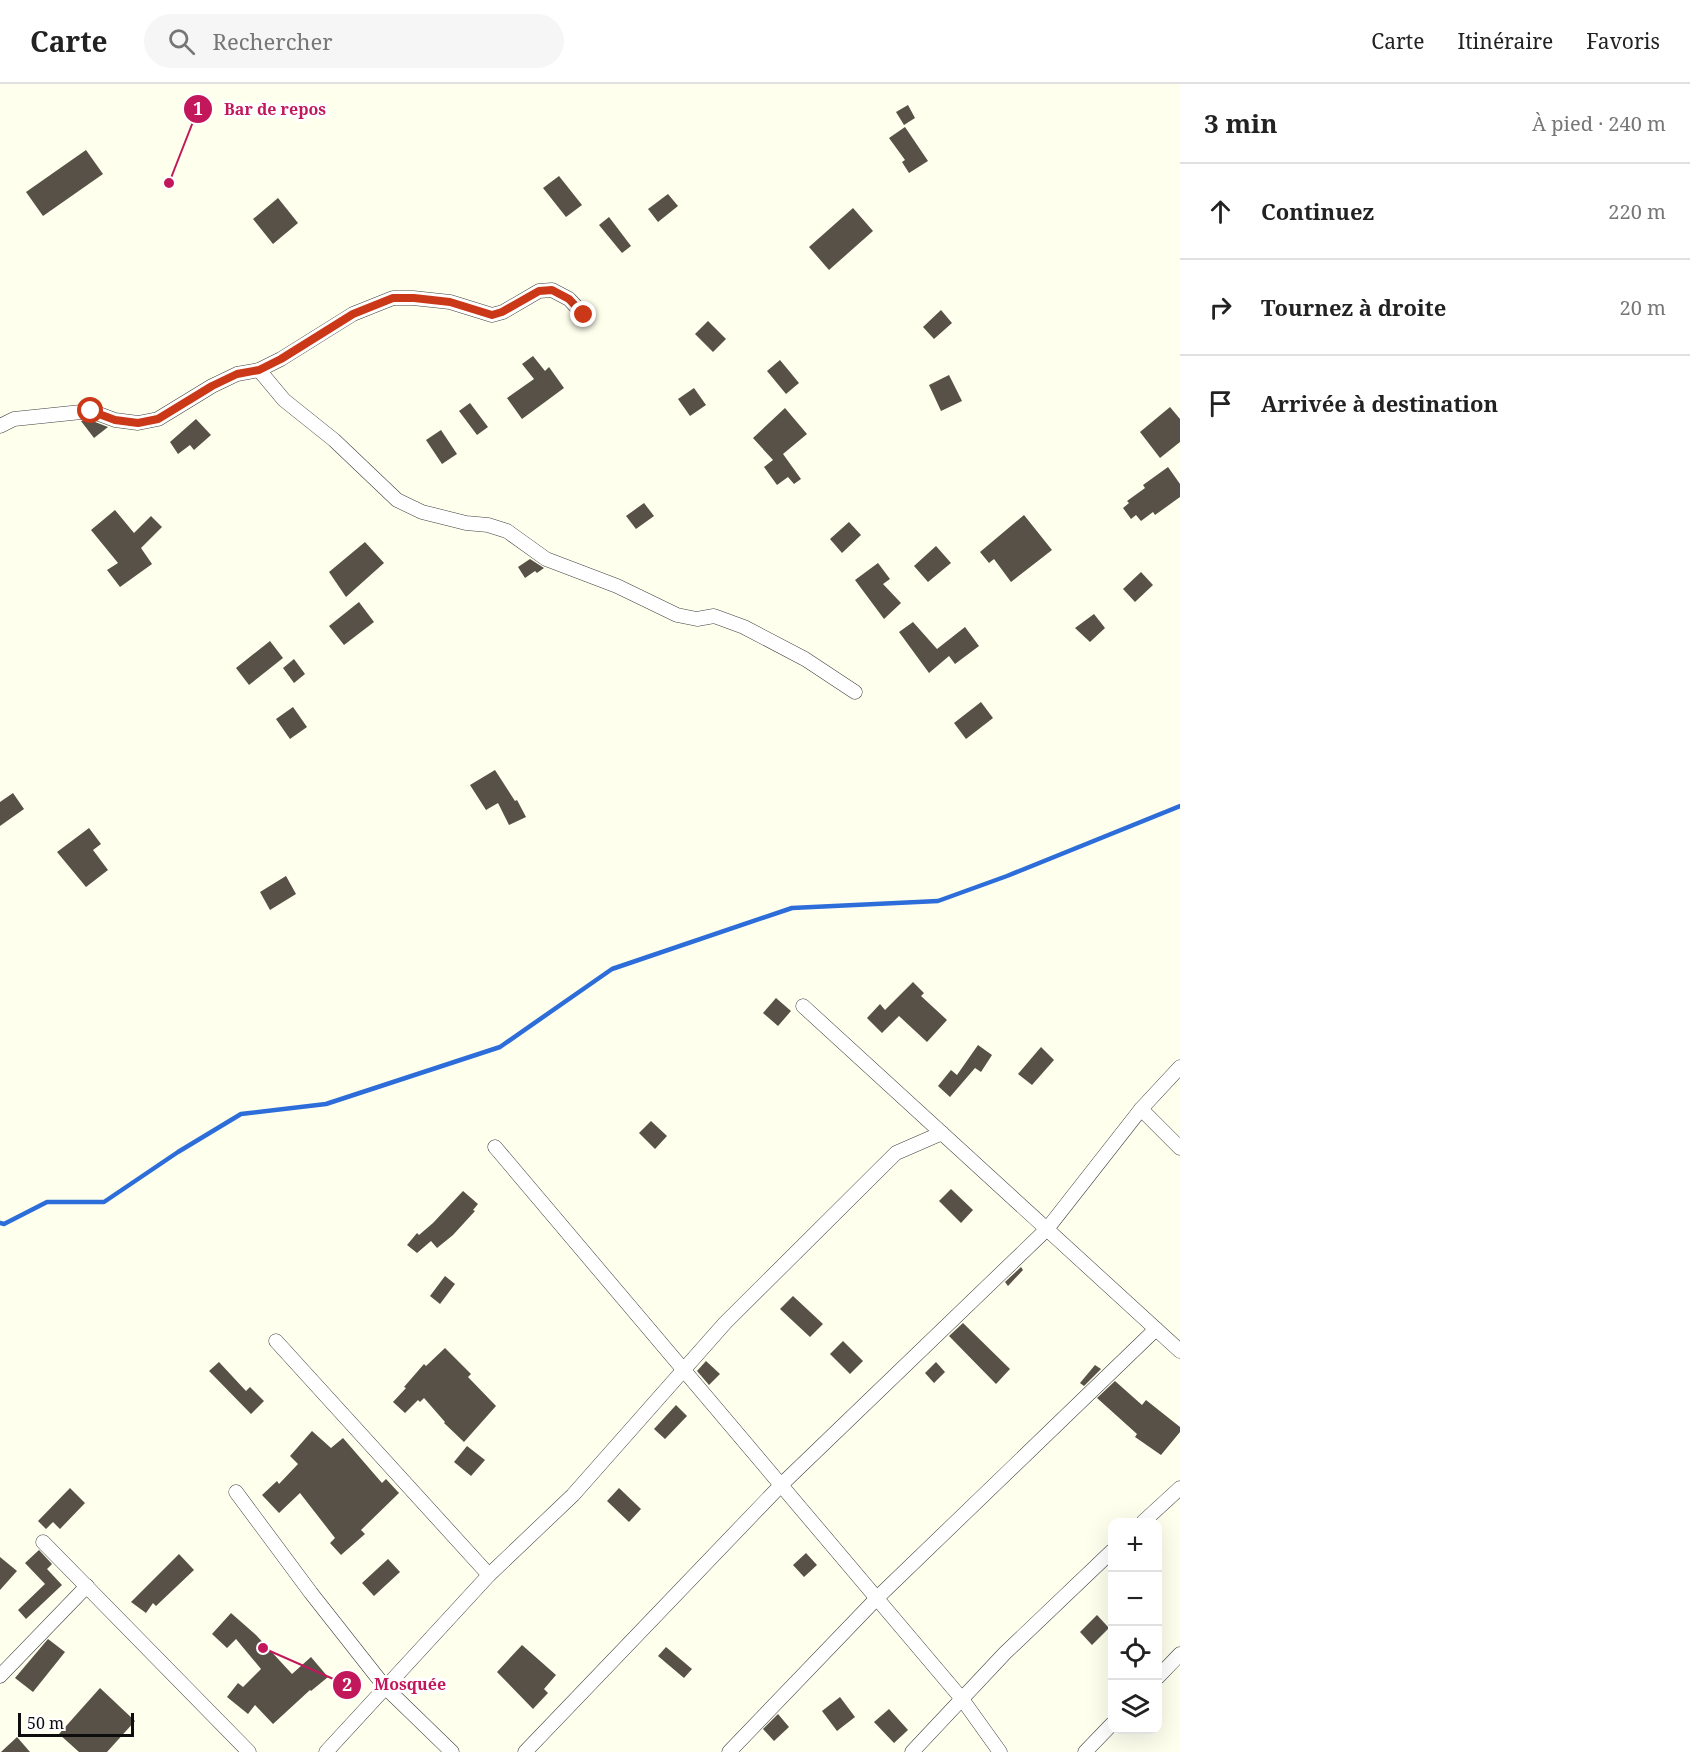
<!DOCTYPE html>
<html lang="fr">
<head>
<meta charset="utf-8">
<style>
	:root { --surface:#fff; --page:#f6f6f6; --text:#222; --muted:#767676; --line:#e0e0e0 }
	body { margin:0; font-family:"Noto Serif",serif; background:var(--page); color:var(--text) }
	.controls { position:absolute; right:18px; bottom:18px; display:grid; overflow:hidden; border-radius:12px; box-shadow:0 6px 24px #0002 }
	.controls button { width:54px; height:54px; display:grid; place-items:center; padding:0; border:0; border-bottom:2px solid var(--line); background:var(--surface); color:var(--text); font:30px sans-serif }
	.scale { position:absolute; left:18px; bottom:15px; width:116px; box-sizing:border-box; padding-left:6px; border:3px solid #0d0d0d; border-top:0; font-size:16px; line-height:21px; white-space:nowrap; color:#0d0d0d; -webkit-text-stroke:4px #fff; paint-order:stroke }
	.stop { position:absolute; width:18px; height:18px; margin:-14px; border:4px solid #ca3818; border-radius:50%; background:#fff }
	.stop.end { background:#ca3818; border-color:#fff; box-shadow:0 2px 6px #0008 }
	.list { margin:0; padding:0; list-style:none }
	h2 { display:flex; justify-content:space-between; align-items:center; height:78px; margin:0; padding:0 24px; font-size:26px }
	h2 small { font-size:20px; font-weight:400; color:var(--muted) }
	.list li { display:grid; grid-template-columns:39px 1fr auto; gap:18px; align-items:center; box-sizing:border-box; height:96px; padding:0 24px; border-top:2px solid var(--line) }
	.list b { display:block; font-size:22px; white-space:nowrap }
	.list em { font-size:20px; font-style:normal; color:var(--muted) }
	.icon { flex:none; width:33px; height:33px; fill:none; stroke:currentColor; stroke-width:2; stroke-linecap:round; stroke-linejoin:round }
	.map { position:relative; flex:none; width:1180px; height:1668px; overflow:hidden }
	header { display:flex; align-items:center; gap:36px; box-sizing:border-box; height:84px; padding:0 30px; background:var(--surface); border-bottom:2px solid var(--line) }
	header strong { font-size:28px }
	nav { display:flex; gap:33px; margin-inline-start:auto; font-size:21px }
	.search { width:420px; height:54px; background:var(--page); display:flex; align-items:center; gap:15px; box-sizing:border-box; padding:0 21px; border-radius:33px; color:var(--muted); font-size:22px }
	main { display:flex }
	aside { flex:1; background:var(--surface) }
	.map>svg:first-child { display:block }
</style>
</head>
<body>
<header>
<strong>Carte</strong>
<div class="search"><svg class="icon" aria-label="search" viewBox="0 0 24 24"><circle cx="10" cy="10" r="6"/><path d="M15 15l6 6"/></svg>Rechercher</div>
<nav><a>Carte</a><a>Itinéraire</a><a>Favoris</a></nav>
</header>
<main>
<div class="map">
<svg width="1180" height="1668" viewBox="0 0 1180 1668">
	<rect width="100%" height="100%" fill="#feffed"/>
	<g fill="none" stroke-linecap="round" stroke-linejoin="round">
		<path stroke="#2c6dda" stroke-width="4.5" d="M0 1139 4 1140 47 1118H104L178 1068 241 1030 326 1020 500 963 612 885 792 824 938 817 1007 792 1180 722"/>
	</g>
	<g fill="#575148">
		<path d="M908 21 915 34 904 41 896 28Z"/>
		<path d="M905 43 928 77 909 89 902 78 905 76 889 54Z"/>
		<path d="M86 66 103 90 43 132 26 108Z"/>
		<path d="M559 92 582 121 566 133 543 104Z"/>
		<path d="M668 110 678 122 658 138 648 125Z"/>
		<path d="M278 114 298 139 273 160 253 135Z"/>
		<path d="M853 124 873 147 829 186 809 163Z"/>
		<path d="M609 133 631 162 622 169 599 141Z"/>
		<path d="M941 226 952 239 934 255 923 243Z"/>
		<path d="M708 237 726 255 713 268 695 250Z"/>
		<path d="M533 272 545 287 549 283 564 304 522 335 507 314 534 295 522 280Z"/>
		<path d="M780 276 799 299 786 310 767 287Z"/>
		<path d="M949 291 962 317 941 327 929 301Z"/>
		<path d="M694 304 706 321 690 332 678 315Z"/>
		<path d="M470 319 488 343 477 351 459 327Z"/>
		<path d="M1170 323 1180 335V358L1160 374 1140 348Z"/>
		<path d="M785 324 807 350 783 370 801 395 794 400 788 393 777 401 764 383 773 376 753 354Z"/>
		<path d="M196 335 211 351 194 366 190 361 178 370 170 358Z"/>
		<path d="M90 336 108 343 94 354 81 337Z"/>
		<path d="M441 346 457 370 442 380 426 356Z"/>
		<path d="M1168 383 1180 400V413L1155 431 1153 428 1141 437 1136 431 1131 435 1123 424 1129 419 1127 417 1145 404 1143 401Z"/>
		<path d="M644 419 654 432 636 445 626 432Z"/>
		<path d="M115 426 134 449 151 432 162 443 141 464 152 480 120 503 107 486 118 479 91 446Z"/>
		<path d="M1024 431 1052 466 1011 498 994 475 989 479 980 468Z"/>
		<path d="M849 438 861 451 842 469 830 455Z"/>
		<path d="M365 458 384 479 346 513 329 488Z"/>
		<path d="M936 462 951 479 928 498 914 482Z"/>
		<path d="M530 475 544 484 537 489 535 487 525 494 518 483Z"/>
		<path d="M878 479 890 495 883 500 901 519 884 535 855 496Z"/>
		<path d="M1141 488 1153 501 1135 518 1123 505Z"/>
		<path d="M359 518 374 538 344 561 329 542Z"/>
		<path d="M1094 530 1105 544 1090 558 1075 544Z"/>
		<path d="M913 538 937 565 965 543 979 562 955 580 949 572 929 589 899 548Z"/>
		<path d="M270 557 283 574 249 601 236 584Z"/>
		<path d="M294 575 305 590 294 599 283 584Z"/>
		<path d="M981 618 993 634 966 655 954 639Z"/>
		<path d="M293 623 307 643 290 655 276 635Z"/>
		<path d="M495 686 515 717 517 716 526 733 509 741 498 719 486 726 470 701Z"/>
		<path d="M13 709 24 725 0 742V718Z"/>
		<path d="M89 744 101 760 93 766 108 786 86 803 57 768Z"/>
		<path d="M286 792 296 810 270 826 260 808Z"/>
		<path d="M913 898 924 909 921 912 947 936 927 958 899 932 882 949 867 934 880 920 885 926Z"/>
		<path d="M776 914 791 927 778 942 763 929Z"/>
		<path d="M978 961 992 971 981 988 975 984 950 1013 938 1002 951 986 957 991Z"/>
		<path d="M1041 963 1054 976 1032 1001 1018 990Z"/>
		<path d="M651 1037 667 1052 655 1065 639 1049Z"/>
		<path d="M951 1105 973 1126 961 1139 939 1117Z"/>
		<path d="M463 1107 478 1120 473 1126 475 1127 453 1151 437 1164 431 1157 417 1169 407 1161 417 1149 419 1151 433 1139Z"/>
		<path d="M1021 1183 1023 1186 1008 1202 1005 1198Z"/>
		<path d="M445 1192 455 1200 440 1220 430 1212Z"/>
		<path d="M793 1212 823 1240 810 1253 780 1225Z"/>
		<path d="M963 1239 1010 1285 996 1300 949 1252Z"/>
		<path d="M843 1257 863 1277 850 1290 830 1270Z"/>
		<path d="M445 1264 471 1290 468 1293 496 1322 464 1358 444 1339 445 1338 424 1314 420 1318 418 1316 405 1329 393 1318 406 1304 404 1303 424 1280 426 1282Z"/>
		<path d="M706 1277 720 1290 709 1301 697 1287Z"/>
		<path d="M219 1278 246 1307 250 1303 264 1317 251 1330 209 1287Z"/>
		<path d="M936 1278 945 1288 934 1299 925 1289Z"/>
		<path d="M1095 1281 1101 1285 1084 1302 1080 1299Z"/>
		<path d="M1115 1297 1142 1321 1146 1316 1180 1343V1348L1161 1371 1135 1353 1137 1350 1097 1314Z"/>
		<path d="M676 1321 687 1332 665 1355 654 1345Z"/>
		<path d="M312 1347 331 1364 343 1354 382 1399 386 1395 399 1409 361 1446 365 1450 341 1471 330 1459 335 1454 300 1409 279 1429 262 1411 277 1397 279 1400 298 1380 290 1372Z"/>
		<path d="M467 1362 485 1376 471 1392 454 1378Z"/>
		<path d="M70 1404 85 1419 60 1445 53 1438 46 1445 38 1437Z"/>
		<path d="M619 1404 641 1425 629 1438 607 1417Z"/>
		<path d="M39 1466 52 1480 47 1485 62 1501 26 1535 18 1526 45 1500 25 1479Z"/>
		<path d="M806 1469 817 1481 804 1493 793 1481Z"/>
		<path d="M179 1470 194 1486 156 1522 153 1519 146 1529 131 1518Z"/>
		<path d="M0 1473 17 1487 0 1506Z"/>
		<path d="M388 1475 400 1488 374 1512 362 1499Z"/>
		<path d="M231 1529 256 1551 292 1590 311 1573 328 1593 311 1607 310 1606 273 1640 255 1621 248 1630 227 1613 238 1599 243 1603 261 1585 236 1555 227 1564 212 1550Z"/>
		<path d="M1097 1531 1109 1544 1092 1561 1080 1548Z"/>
		<path d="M48 1555 65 1568 33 1608 15 1594Z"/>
		<path d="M522 1561 556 1591 544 1605 548 1609 533 1625 497 1588Z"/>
		<path d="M666 1563 692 1585 684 1594 658 1572Z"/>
		<path d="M100 1604 135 1637 107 1668H79L59 1650Z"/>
		<path d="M840 1613 855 1633 837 1647 822 1627Z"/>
		<path d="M889 1625 908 1646 894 1659 874 1638Z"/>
		<path d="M778 1630 789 1643 774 1657 763 1645Z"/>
		<path d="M17 1653 30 1668H1Z"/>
	</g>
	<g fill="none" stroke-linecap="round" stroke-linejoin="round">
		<g stroke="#404040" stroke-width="15">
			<g id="minor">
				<path d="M259 286 284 316 334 356 397 416 422 428 466 439 488 441 507 447 546 475 617 502 677 531 697 535 714 532 744 543 805 575 855 608"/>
				<path d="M0 342 14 335 91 327 115 336 138 339 158 335 212 302 237 290 259 286 281 275 353 230 393 214H413L450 218 492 231 503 228 539 207 552 206 569 215 584 231"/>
				<path d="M803 922 1180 1267"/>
				<path d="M1141 1025 1180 1064"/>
				<path d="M495 1063 962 1615 1000 1668"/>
				<path d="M276 1257 489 1491"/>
				<path d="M236 1408 311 1509 385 1603 452 1668"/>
				<path d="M1143 1438 1180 1404"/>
				<path d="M43 1458 249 1668"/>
				<path d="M0 1592 87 1502"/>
				<path d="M1158 1593 1180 1570"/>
				<path d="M326 1668 489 1491 573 1411 725 1239 896 1069 942 1049"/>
				<path d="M525 1668 781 1401 1047 1145 1141 1025 1180 983"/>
				<path d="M729 1668 877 1514 1156 1245"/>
				<path d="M912 1668 1005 1569 1112 1467"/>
				<path d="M1085 1668 1112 1640"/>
			</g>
		</g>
		<use href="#minor" stroke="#fff" stroke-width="14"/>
	</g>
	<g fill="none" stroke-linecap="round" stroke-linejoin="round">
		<path stroke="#ca3818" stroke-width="8" d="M91 327 115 336 138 339 158 335 212 302 237 290 259 286 281 275 353 230 393 214H414L450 218 492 231 502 228 539 207 552 206 569 215 584 231"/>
	</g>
	<path fill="none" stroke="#c2185b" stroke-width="2" d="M169 99L198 25M263 1564L347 1601"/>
	<g fill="#c2185b" stroke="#fff" stroke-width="2">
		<circle cx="169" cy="99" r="6"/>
		<circle cx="263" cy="1564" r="6"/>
		<circle cx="198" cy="25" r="15"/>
		<circle cx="347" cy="1601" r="15"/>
	</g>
	<g font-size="18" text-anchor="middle" font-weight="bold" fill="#fff">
		<text x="198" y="31">1</text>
		<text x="347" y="1607">2</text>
	</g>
	<g font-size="16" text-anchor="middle" font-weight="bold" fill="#c2185b" stroke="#fff" stroke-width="6" stroke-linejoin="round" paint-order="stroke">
		<text x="275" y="31">Bar de repos</text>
		<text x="410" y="1606">Mosquée</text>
	</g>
</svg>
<div class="controls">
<button>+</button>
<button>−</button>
<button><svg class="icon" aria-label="locate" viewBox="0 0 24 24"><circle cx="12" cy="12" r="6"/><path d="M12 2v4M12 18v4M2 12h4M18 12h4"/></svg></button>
<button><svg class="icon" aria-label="layers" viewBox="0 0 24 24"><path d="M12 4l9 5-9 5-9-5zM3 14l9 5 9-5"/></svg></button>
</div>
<div class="scale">50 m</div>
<div class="stop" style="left:91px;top:327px"></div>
<div class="stop end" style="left:584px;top:231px"></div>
</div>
<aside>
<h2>3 min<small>À pied · 240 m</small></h2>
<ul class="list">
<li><svg class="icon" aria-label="ahead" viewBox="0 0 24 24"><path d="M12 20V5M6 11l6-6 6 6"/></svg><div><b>Continuez</b></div><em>220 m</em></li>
<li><svg class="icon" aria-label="right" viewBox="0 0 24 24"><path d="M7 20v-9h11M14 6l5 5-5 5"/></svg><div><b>Tournez à droite</b></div><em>20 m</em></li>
<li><svg class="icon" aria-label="arrive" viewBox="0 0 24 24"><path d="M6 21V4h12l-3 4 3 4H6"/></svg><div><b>Arrivée à destination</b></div></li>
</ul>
</aside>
</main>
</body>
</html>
